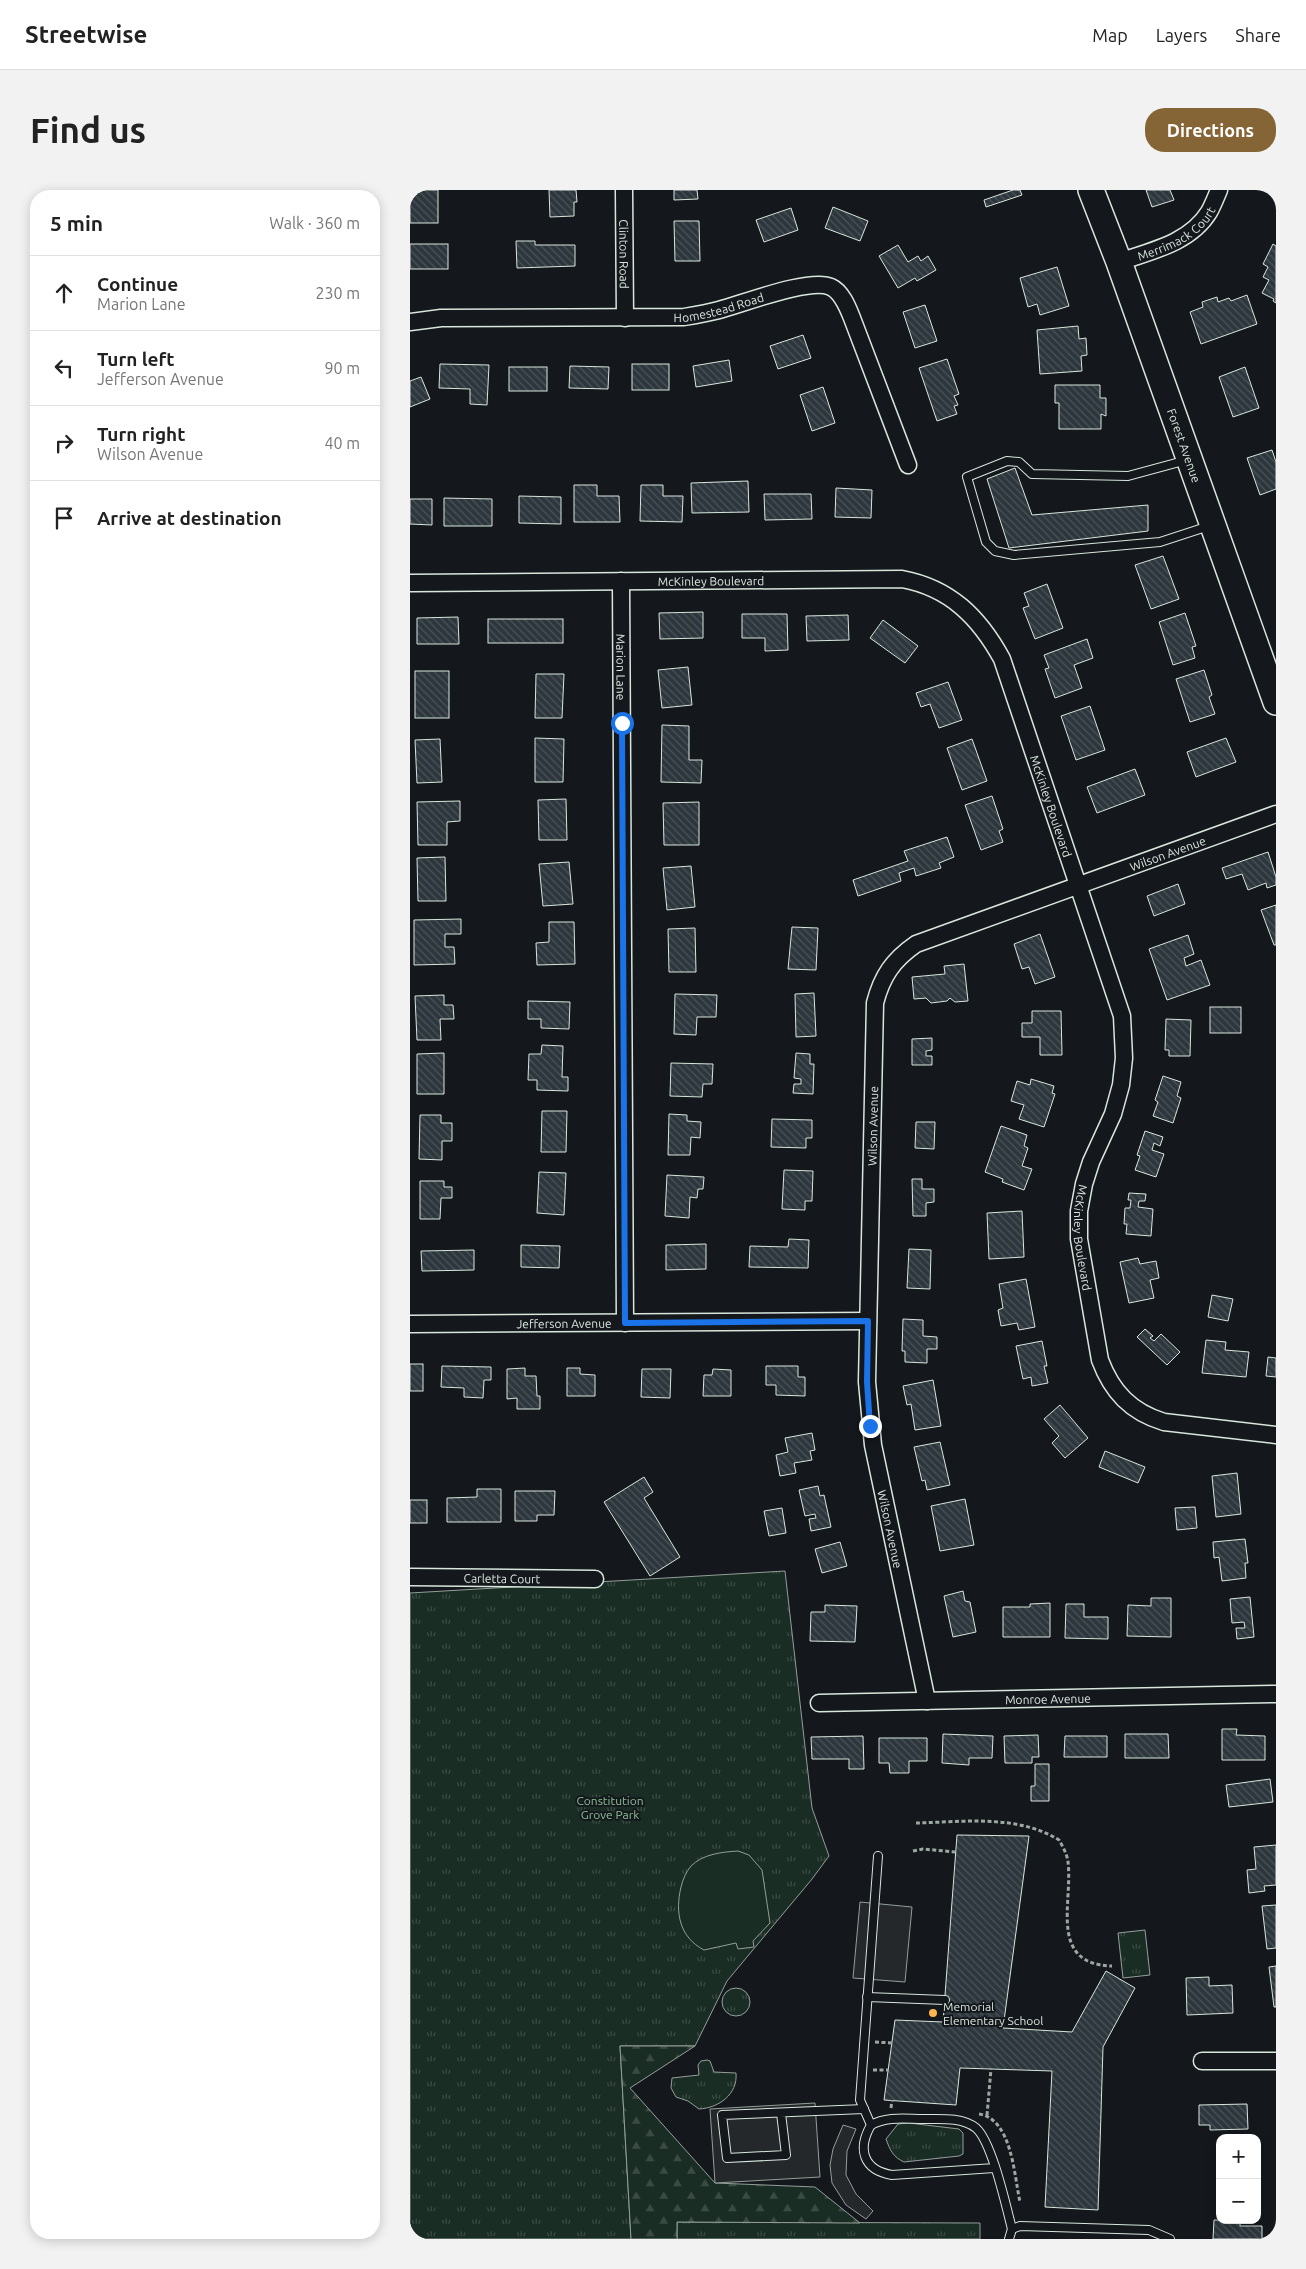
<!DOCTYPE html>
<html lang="en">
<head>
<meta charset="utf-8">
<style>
	:root { --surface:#fff; --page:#f2f2f2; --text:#222; --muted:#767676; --line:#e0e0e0; --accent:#856535 }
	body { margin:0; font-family:Ubuntu,sans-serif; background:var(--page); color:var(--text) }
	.controls { position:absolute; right:15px; bottom:15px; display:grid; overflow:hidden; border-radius:10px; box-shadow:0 2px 12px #0003 }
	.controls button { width:45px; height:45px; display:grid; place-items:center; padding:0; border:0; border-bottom:1px solid var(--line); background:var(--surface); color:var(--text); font:25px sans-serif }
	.stop { position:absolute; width:15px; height:15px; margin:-11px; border:4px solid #1a73e8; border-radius:50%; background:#fff }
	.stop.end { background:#1a73e8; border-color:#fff; box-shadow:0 1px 5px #0008 }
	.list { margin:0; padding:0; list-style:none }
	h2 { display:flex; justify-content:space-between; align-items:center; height:65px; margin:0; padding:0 20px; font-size:21px }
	h2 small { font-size:16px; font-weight:400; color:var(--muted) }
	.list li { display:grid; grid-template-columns:32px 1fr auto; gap:15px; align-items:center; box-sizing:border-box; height:75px; padding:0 20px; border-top:1px solid var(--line) }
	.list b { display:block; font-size:19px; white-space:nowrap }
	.list p { margin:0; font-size:16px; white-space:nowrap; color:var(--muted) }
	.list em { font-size:16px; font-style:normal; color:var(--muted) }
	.icon { flex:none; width:28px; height:28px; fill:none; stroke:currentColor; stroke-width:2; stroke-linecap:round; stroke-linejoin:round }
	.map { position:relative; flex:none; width:866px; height:2049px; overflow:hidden; border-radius:20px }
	header { display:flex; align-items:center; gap:30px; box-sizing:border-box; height:70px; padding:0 25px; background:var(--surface); border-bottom:1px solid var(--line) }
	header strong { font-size:24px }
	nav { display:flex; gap:28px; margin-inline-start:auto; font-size:18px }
	.intro { display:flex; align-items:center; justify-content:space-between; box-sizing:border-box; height:120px; padding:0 30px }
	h1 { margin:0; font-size:35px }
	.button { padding:12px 22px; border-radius:20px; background:var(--accent); color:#fff; font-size:18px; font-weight:700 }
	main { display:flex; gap:30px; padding:0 30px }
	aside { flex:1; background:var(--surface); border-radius:20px; box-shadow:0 2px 12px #0003 }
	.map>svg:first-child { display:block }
</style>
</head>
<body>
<header>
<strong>Streetwise</strong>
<nav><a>Map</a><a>Layers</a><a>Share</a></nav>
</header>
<div class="intro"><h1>Find us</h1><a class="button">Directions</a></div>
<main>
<aside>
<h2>5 min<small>Walk · 360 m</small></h2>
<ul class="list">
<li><svg class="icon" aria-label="ahead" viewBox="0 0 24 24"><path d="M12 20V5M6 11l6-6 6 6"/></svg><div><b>Continue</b><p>Marion Lane</p></div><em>230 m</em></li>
<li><svg class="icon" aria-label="left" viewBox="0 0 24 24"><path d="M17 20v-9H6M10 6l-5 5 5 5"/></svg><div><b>Turn left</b><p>Jefferson Avenue</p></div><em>90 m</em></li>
<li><svg class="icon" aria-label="right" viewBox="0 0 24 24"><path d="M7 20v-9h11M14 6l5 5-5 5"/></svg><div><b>Turn right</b><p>Wilson Avenue</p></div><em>40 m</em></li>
<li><svg class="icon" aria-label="arrive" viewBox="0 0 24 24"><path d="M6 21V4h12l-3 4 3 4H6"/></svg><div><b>Arrive at destination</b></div></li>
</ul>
</aside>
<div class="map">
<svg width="866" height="2049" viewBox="0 0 866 2049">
	<defs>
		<pattern id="grass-tufts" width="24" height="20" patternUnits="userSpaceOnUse" patternTransform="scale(1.25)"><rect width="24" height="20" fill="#1a2d24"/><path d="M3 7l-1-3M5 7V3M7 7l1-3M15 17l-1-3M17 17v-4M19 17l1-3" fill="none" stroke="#3b4b43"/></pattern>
		<pattern id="forest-firs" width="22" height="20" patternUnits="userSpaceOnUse" patternTransform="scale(1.25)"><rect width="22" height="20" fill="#1a2d24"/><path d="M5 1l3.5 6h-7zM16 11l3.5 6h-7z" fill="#3b4b43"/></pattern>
		<pattern id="building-back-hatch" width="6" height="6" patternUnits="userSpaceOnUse" patternTransform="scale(1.25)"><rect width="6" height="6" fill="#2c363c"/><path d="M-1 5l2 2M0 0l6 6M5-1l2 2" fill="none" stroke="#4a5358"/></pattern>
	</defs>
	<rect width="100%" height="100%" fill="#14181c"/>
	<g fill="url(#grass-tufts)" stroke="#939e99">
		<path d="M375 1381 402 1618 419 1666 402 1689 317 1791 285 1856H210L221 2049H0V1403Z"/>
		<path d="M735 1740 740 1785 713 1788 708 1743Z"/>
		<circle cx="326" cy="1812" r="14"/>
		<path d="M297 1870 300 1871 304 1882 326 1883C328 1904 309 1918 289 1919L278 1911 266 1907 261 1898 262 1888 289 1885 288 1875 291 1871Z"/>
		<path d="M499 1933 549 1939 553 1943V1964L549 1966 494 1972C483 1967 480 1960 476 1949L488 1934Z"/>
		<path d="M267 2032 570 2033V2049H267Z"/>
	</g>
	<path fill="url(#forest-firs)" stroke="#939e99" d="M210 1856H285L220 1898 305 1993 405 1997 450 2033 267 2032V2049H221Z"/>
	<path fill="#1a2d24" stroke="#939e99" d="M328 1661 339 1665 352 1680 360 1733 343 1751 344 1757 328 1759 326 1753 294 1760C269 1747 265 1722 271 1697 273 1689 276 1682 281 1676 293 1664 312 1662 328 1661Z"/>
	<g fill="#24282b" stroke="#939e99">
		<path d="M450 1712 502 1717 495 1792 443 1788Z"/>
		<path d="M405 1913 410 1987 305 1993 300 1919Z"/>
		<path d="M433 1935 446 1939 437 1961 436 1985 446 2004 463 2021 456 2029 436 2015 422 1993 420 1975 423 1959Z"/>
	</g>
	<g fill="url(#building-back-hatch)" stroke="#d8e6dc">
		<rect x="0" y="0" width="28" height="33"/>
		<path d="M139 0H166L167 12H164V26L140 27Z"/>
		<path d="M264 0H287L288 9 264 10Z"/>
		<path d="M603 0H610L612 5 576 17 574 10Z"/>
		<path d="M736 0H760L764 10 742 17Z"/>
		<path d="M423 17 458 31 450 51 415 38Z"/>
		<path d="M381 18 388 40 354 52 346 30Z"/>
		<path d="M264 31H289L290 71H265Z"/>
		<path d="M106 51H125V55H165V76L107 78Z"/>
		<rect x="0" y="54" width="38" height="25"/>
		<path d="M863 54 866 56V113L863 111 864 109 852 103 859 90 853 87 858 77 853 74Z"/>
		<path d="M488 55 498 72 508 66 511 71 518 66 526 80 507 91 505 88 488 98 469 66Z"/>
		<path d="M647 77 659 116 630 125 627 114 618 117 610 88Z"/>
		<path d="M837 105 847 134 791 154 780 122 793 117 792 112 807 107 808 112 819 108 821 111Z"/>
		<path d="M515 115 527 151 505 158 493 122Z"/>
		<path d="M668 136 669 149 676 148 677 165 671 166 672 181 630 184 627 140Z"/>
		<path d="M393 145 401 168 368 179 360 156Z"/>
		<path d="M537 169 549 204 544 206 548 215 544 216 547 224 527 231 509 178Z"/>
		<path d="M319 170 322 191 286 197 283 176Z"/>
		<path d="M30 174 79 175 77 215 60 214V199L29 198Z"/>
		<rect x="222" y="174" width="37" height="26"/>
		<path d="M160 176 199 177 198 199 159 198Z"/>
		<rect x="99" y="177" width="38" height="24"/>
		<path d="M835 177 849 218 823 227 809 187Z"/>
		<path d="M11 187 20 209 0 217V191Z"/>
		<path d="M645 195H690V208H696V226L691 224V239H649V213H645Z"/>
		<path d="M413 197 425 233 402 241 390 205Z"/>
		<path d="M862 260 866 272V299L850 305 837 268Z"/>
		<path d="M605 278 622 325 738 315V341L599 358 577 289Z"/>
		<path d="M338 291 339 322 282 323 281 293Z"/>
		<path d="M164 295H187V306H209L210 332H164Z"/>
		<path d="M231 295H253V306H273L272 332 230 331Z"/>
		<path d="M426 298 462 300 461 328 425 327Z"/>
		<path d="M354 304H401L402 329 355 330Z"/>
		<path d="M109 306 151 307V334L109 333Z"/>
		<path d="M34 308 82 309V336H34Z"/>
		<path d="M0 309H22V335L0 334Z"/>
		<path d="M753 366 769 409 741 419 725 375Z"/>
		<path d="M637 394 653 438 625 449 613 418 619 416 614 403Z"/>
		<path d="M293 422V448L250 449 249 423Z"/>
		<path d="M775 423 786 456 782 457 785 468 763 475 749 432Z"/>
		<path d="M332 424H377L378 460 355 461V448H332Z"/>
		<path d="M438 425 439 450 397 451 396 426Z"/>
		<path d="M48 427 49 454H7V428Z"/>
		<rect x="78" y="429" width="75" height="24"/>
		<path d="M473 430 508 456 495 473 460 448Z"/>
		<path d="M677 449 683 468 664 475 672 498 645 508 635 479 639 478 634 465Z"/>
		<path d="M278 477 282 515 252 518 248 480Z"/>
		<path d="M794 480 802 505 799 507 805 524 780 532 766 489Z"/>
		<rect x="5" y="481" width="34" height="47"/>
		<path d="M126 484H154L152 528H125Z"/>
		<path d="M538 492 552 530 529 538 520 514 511 517 506 503Z"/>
		<path d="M680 516 695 560 666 570 651 526Z"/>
		<path d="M252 535 279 536V570H292L291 593 251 592Z"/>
		<path d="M125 548 154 549 153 592H125Z"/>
		<path d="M816 548 826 572 786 587 777 562Z"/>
		<path d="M30 549 32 592 7 593 5 550Z"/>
		<path d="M562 549 577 591 552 600 537 558Z"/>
		<path d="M725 579 735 605 687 623 677 597Z"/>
		<path d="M582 606 593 639 589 641 593 652 571 660 555 615Z"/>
		<path d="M156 609 157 650H129L128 610Z"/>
		<path d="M50 611V631L37 632V655H8L7 612Z"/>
		<path d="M289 612V655H254L253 613Z"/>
		<path d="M537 647 544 667 529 673 531 678 506 686 504 678 489 683 491 691 448 706 443 690 498 671 494 661Z"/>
		<path d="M858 662 866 687V695L857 698 856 693 838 700 832 684 816 689 812 678Z"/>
		<path d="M35 667 36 711H8L7 668Z"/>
		<path d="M159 672 163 714 133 716 129 674Z"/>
		<path d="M281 676 285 717 257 720 253 678Z"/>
		<path d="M768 694 775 714 744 726 737 706Z"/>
		<path d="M866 715V755H864L851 720Z"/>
		<path d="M51 729V744H35V757H44L45 774 4 775V730Z"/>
		<path d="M139 732H164L165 774 127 775 126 753 139 752Z"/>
		<path d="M382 737 408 738 406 780 378 779Z"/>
		<path d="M285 738 286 782H259L258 739Z"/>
		<path d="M630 744 645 787 625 794 619 777 612 779 604 754Z"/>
		<path d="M778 745 784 764 774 768 776 776 791 770 800 795 757 810 739 759Z"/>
		<path d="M554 774 558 811 545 812 540 808 537 811 521 813 516 808 504 809 502 787 535 784 534 776Z"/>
		<path d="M404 803 406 846 386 847 385 804Z"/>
		<path d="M265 804 307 805 306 827H287L286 845 264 844Z"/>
		<path d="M34 805V815H43L44 829H30L31 850H7L5 806Z"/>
		<path d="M118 811 160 812 159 839 131 838V829H118Z"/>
		<rect x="800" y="817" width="31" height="26"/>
		<path d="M622 821H651L652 865H630V847H612V833H622Z"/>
		<path d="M756 829 781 830 780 866H759V860H755Z"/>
		<path d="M522 848V860L516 861V866H522V875H502V849Z"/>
		<path d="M132 855 153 856 152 887H158V901L127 900V890H118L119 864H131Z"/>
		<path d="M34 863V904H7V864Z"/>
		<path d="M386 863 400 864V874H404L403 904 383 903 384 894H391V889L384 888Z"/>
		<path d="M261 873 303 874 302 894H293L292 907 260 906Z"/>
		<path d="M753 886 771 892 767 906 771 908 763 933 743 926 748 912 745 910Z"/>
		<path d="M621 889 644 896 642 903 645 904 634 937 609 929 614 915 601 911 607 891 620 895Z"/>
		<path d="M132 921H157L156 962H131Z"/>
		<path d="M259 924 277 925V931L291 932 290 948 281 947 280 965H258Z"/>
		<path d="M10 925H31V933H42V951H32V970L9 969Z"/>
		<path d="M362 929 402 930V948H396V958L361 957Z"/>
		<path d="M506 932H525L524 959 505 958Z"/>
		<path d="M591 936 617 945 614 956 618 958 612 976 622 979 614 1000 592 992 593 989 575 982Z"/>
		<path d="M735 941 753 947 750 956 744 953 742 960 754 964 746 987 725 980 730 966 727 965Z"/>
		<path d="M374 980 403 981 402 1011H395V1020L372 1019Z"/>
		<path d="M129 982 156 983 154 1025 127 1023Z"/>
		<path d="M257 985 294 987 293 999H288L287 1008 280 1007 279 1028 255 1026Z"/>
		<path d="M502 989H512V999H524V1012L516 1013V1026H503Z"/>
		<path d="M10 991H34V997H42V1008H31L30 1029H10Z"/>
		<path d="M719 1003 736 1004 735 1011H729L728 1017 743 1019 741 1046 716 1044 717 1034H714L715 1018H720L721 1010H718Z"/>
		<path d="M612 1021 614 1067 579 1069 577 1023Z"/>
		<path d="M379 1049 399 1050 398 1078 339 1077 340 1056 378 1057Z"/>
		<path d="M296 1054V1079L256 1080V1055Z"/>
		<path d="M111 1055 150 1056 149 1078 111 1077Z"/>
		<path d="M499 1059 521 1060 520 1099 497 1098Z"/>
		<path d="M64 1060V1080L12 1081 11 1061Z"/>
		<path d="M728 1068 730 1074 746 1071 749 1088 740 1090 744 1108 719 1113 710 1072Z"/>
		<path d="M616 1089 625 1137 609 1140 607 1133 591 1136 588 1120 593 1118 589 1094Z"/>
		<path d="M802 1105 823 1109 818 1131 798 1127Z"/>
		<path d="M493 1129 513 1130V1146L527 1147V1159H517V1173L495 1172V1161H492Z"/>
		<path d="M735 1139 743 1146 740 1148 744 1151 751 1144 770 1162 757 1175 727 1147Z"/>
		<path d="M796 1150 816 1152 815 1160 839 1162 836 1187 792 1183Z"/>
		<path d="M632 1151 637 1176H634L638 1193 622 1196 621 1187 613 1189 606 1156Z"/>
		<path d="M858 1167 866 1168V1187L856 1186Z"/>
		<rect x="0" y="1174" width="13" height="27"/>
		<path d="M32 1176 81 1177V1190H74L73 1208 54 1207V1198L31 1197Z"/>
		<path d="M356 1176H388V1187H395V1206L366 1205V1195H356Z"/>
		<path d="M115 1178V1186H126L127 1206H130V1219H107V1208L97 1209V1179Z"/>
		<path d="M157 1178H170V1184L185 1185V1206H157Z"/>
		<path d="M232 1179H261L260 1208 231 1207Z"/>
		<path d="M303 1179 321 1180V1206H293L294 1185H302Z"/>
		<path d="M523 1190 531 1236 505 1240 501 1214 497 1215 493 1196Z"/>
		<path d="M650 1215 678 1248 655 1268 642 1253 649 1246 634 1229Z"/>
		<path d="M402 1243 405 1260 400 1261 402 1270 384 1273 386 1283 370 1286 366 1265 378 1262 375 1248Z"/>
		<path d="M530 1252 540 1295 517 1300 515 1290 512 1291 504 1257Z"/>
		<path d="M695 1261 735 1277 728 1293 689 1277Z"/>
		<path d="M827 1283 831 1324 806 1327 802 1286Z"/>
		<path d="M234 1287 243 1302 234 1308 270 1367 240 1386 194 1312Z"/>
		<path d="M408 1296 410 1306 414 1305 421 1337 401 1341 399 1329 406 1328 405 1324 395 1326 389 1300Z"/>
		<path d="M67 1299H91V1332H37V1308L67 1307Z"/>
		<path d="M105 1301H145L144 1325H127V1331H105Z"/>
		<path d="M555 1309 564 1355 530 1361 521 1316Z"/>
		<rect x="0" y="1310" width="17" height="23"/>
		<path d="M785 1317 787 1338 767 1340 765 1318Z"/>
		<path d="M372 1318 376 1343 359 1346 354 1321Z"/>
		<path d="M835 1349 838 1373H835L836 1388 812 1391 809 1367 804 1368 803 1352Z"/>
		<path d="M430 1352 437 1376 412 1383 405 1359Z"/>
		<path d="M553 1401 555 1411 560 1412 566 1442 543 1447 534 1406Z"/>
		<path d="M840 1407 844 1447 827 1449 826 1438H835L834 1432 822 1433 820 1409Z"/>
		<path d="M741 1408H761V1447L717 1446 718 1415 741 1416Z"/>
		<path d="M640 1413V1447H593V1417H620V1414Z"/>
		<path d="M656 1414H674V1427H698V1449L655 1448Z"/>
		<path d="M415 1415 447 1416 445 1452 400 1451 401 1422H415Z"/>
		<path d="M812 1539H827L826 1545 855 1546V1570H812Z"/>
		<path d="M533 1544 583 1546 582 1568H559V1575L532 1573Z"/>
		<path d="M715 1544H758L759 1568H715Z"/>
		<path d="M628 1545 629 1567H622V1573H595L594 1546Z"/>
		<path d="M453 1546 454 1579H439V1569H402L401 1547Z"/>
		<path d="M655 1546H697V1567H654Z"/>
		<path d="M469 1548H517V1571H499V1583H480L479 1573H469Z"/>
		<path d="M625 1574H639V1611H621V1596H625Z"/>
		<path d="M860 1589 863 1612 819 1617 816 1595Z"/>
		<path d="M547 1645 619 1646 593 1838 662 1842 696 1781 725 1798 693 1857 688 2020 635 2017 642 1881 550 1878 546 1915 474 1910 485 1830 533 1832Z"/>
		<path d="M866 1655V1695L854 1696 855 1701 839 1703 837 1680 846 1679 844 1657Z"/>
		<path d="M866 1715V1758L857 1759 852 1716Z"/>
		<path d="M866 1776V1817H864L859 1777Z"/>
		<path d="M799 1787V1796L822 1795 823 1823 777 1825 776 1788Z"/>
		<path d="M837 1914 838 1939 800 1940V1935H789V1915Z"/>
		<path d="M804 2030H830V2036H852V2049H803Z"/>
	</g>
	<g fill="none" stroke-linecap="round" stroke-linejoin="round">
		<g stroke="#d8e6dc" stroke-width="10">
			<g id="lane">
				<path d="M777 270 718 286 622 284 609 272 597 271 557 287 576 352 585 361 604 365 750 352 799 336"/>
				<path d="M457 1807 535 1810"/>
				<path d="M371 1923 376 1965 317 1968 312 1925 454 1919"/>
				<path d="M461 1935 450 1910 468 1666"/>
				<path d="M584 1978 482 1985C453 1980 447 1959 461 1935 477 1926 496 1929 513 1929 530 1929 552 1927 566 1938 582 1952 596 2016 602 2039"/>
				<path d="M599 2049 602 2039 610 2036 739 2040 760 2049"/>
			</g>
		</g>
		<g stroke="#d8e6dc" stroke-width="19">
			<g id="street">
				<path id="s1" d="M214 0 215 128"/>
				<path id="s2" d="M709 72C741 61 780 53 799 22 803 15 806 7 809 0"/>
				<path id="s3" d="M0 132 31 128 274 127C286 125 298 123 309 120 332 114 401 87 421 97 432 102 438 118 442 128L498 275"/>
				<path id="s4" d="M211 391 215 1133"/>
				<path id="s5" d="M0 393 492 389C540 398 569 427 592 469L712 826 714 868 711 895 703 924 681 972 674 994 669 1021V1049L690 1170C702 1202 721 1222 754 1232L866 1245"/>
				<path id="s6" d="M0 1134 458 1131"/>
				<path id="s7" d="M0 1387 185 1389"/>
				<path id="s8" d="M517 1511 463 1255 457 1192 465 813C472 786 483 770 506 754L866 624"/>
				<path id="s9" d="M409 1513 866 1504"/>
				<path d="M792 1871H866"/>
			</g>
		</g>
		<g stroke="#d8e6dc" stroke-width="28">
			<g id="primary">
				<path id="s10" d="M681 0 709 72 866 512"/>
			</g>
		</g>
		<g stroke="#9da8a2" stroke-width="3" stroke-dasharray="4 2.5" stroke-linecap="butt">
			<path d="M506 1633C553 1632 607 1624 649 1650 653 1657 657 1664 658 1672 663 1713 638 1774 702 1776"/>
			<path d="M503 1661 513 1659 545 1662"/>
			<path d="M465 1852 482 1853"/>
			<path d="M463 1880H478"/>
			<path d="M481 1918 482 1910"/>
			<path d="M569 1924C602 1929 604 1985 610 2012"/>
			<path d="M577 1925 581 1879"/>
		</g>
		<use href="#lane" stroke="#14181c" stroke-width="8"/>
		<use href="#street" stroke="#14181c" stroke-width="16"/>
		<use href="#primary" stroke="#14181c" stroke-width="25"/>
	</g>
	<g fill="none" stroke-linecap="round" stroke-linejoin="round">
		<path stroke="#1a73e8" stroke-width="6" d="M212 533 215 1133 458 1131 457 1192 460 1236"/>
	</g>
	<circle fill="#ffb74d" stroke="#14181c" stroke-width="2" cx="523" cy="1823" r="5"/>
	<g text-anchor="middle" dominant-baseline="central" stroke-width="4" stroke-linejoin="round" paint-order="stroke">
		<g font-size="12" fill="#d8e6dc" stroke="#14181c">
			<text stroke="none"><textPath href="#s2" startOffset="65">Merrimack Court</textPath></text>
			<text stroke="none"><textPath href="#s1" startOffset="64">Clinton Road</textPath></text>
			<text stroke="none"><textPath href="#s3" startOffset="310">Homestead Road</textPath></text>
			<text stroke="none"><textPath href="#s10" startOffset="272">Forest Avenue</textPath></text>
			<text stroke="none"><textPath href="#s5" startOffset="301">McKinley Boulevard</textPath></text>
			<text stroke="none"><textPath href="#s4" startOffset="86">Marion Lane</textPath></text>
			<text stroke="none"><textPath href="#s5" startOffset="780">McKinley Boulevard</textPath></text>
			<text stroke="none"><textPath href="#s8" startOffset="1045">Wilson Avenue</textPath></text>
			<text stroke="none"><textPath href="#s8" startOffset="581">Wilson Avenue</textPath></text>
			<text stroke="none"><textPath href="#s5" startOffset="1231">McKinley Boulevard</textPath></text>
			<text stroke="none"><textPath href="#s6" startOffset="154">Jefferson Avenue</textPath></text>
			<text transform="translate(480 1339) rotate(78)">Wilson Avenue</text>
			<text stroke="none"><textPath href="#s7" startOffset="92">Carletta Court</textPath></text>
			<text stroke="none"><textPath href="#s9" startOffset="229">Monroe Avenue</textPath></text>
		</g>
		<g font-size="12" fill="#8ac095" stroke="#14181c">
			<text x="200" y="1610">Constitution<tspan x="200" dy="14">Grove Park</tspan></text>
		</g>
		<g font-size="12" fill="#d8e6dc" stroke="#14181c" text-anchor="start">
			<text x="533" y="1816">Memorial<tspan x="533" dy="14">Elementary School</tspan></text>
		</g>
	</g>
</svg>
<div class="controls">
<button>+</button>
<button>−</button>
</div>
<div class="stop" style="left:212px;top:533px"></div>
<div class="stop end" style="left:460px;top:1236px"></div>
</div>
</main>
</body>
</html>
